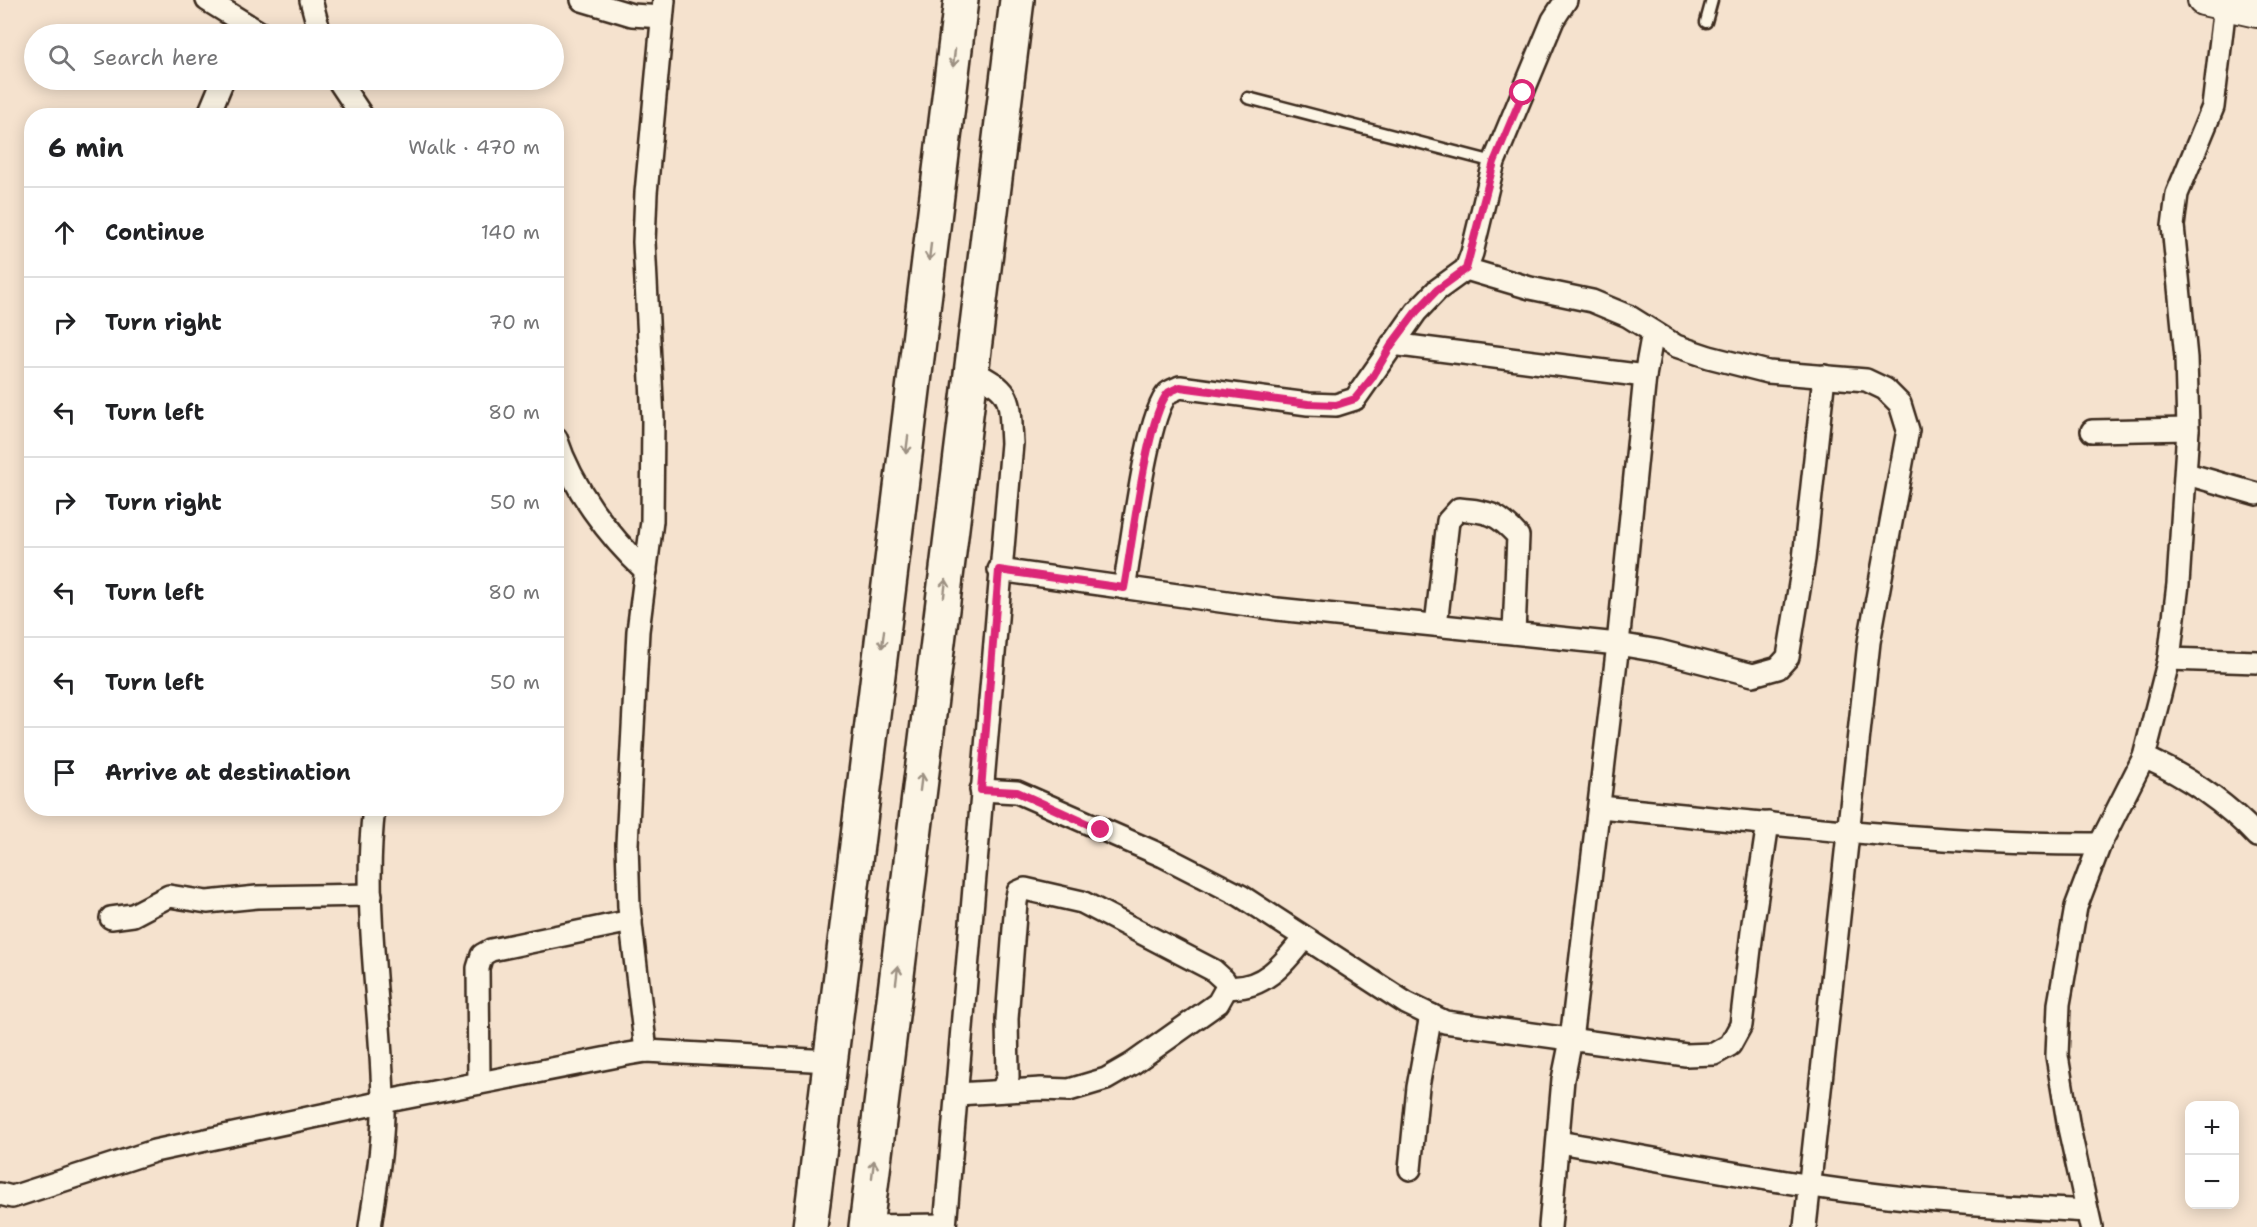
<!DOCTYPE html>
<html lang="en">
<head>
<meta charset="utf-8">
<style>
	:root { --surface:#fff; --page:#f6f6f6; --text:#202124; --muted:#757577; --line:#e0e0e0 }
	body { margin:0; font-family:"Shantell Sans",sans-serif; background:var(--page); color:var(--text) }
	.controls { position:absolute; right:18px; bottom:18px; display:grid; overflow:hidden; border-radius:12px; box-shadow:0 3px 15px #0003 }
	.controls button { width:54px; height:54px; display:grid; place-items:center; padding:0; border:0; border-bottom:2px solid var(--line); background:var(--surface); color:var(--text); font:30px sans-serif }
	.stop { position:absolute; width:18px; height:18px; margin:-14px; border:4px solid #db2777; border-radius:50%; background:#fff }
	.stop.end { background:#db2777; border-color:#fff; box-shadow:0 2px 6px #0008 }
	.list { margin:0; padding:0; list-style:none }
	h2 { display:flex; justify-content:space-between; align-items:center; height:78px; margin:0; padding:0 24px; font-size:26px }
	h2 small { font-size:20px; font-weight:400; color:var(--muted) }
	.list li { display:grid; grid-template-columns:39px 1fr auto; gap:18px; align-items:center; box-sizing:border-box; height:90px; padding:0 24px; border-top:2px solid var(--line) }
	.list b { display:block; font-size:22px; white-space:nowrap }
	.list em { font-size:20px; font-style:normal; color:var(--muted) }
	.icon { flex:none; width:33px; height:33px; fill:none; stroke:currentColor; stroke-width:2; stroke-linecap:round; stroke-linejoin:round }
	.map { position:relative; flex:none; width:2257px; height:1227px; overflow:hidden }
	.search { position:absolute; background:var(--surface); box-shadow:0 3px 15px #0003; left:24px; top:24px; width:540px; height:66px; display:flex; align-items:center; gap:15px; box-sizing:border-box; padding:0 21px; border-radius:33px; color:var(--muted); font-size:22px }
	.panel { position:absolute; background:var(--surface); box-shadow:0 3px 15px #0003; left:24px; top:108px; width:540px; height:708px; border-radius:24px }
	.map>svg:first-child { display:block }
</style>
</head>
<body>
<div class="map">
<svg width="2257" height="1227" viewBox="0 0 2257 1227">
	<rect width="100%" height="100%" fill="#f5e2ce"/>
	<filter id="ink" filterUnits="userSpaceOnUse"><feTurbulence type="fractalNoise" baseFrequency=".0167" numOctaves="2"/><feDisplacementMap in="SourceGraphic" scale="12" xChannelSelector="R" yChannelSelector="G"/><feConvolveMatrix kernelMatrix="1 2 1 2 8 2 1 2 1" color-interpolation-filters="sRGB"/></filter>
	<g filter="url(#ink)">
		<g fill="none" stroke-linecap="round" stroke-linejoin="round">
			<g stroke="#3b2a1e" stroke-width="15">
				<g id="lane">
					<path d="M1706 22 1712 0"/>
					<path d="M1248 98 1494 162"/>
				</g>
			</g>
			<g stroke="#3b2a1e" stroke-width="26">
				<g id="street">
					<path d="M207 0 262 34"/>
					<path d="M311 0 320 34"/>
					<path d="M582 0 632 15 662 17"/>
					<path d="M338 80 362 116"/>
					<path d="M208 116 223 80"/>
					<path d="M1466 269 1530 288 1592 301 1628 316 1676 346 1709 357 1768 372 1866 380 1885 389 1900 404 1908 430 1869 642 1805 1227"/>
					<path d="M1392 344 1645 376"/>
					<path d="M2092 431 2188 429"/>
					<path d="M556 438C572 487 608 536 646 571"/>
					<path d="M2187 474 2257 494"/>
					<path d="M999 570 1277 609 1618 644 1659 651 1753 675 1778 668 1788 657 1804 559 1824 376"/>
					<path d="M1124 588C1131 552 1146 415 1168 393 1170 391 1176 389 1180 387L1308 404 1336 405 1355 399 1416 312 1437 290 1466 269 1472 253 1494 162 1553 20 1566 0"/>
					<path d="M1436 625 1448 521 1459 509C1490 512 1497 513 1518 536L1514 633"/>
					<path d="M2169 659 2257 662"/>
					<path d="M2144 757C2186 776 2225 802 2257 836"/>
					<path d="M981 790 1017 792 1163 856 1241 896 1406 1003 1445 1022 1686 1055 1714 1054 1730 1045 1741 1025 1753 923 1768 823"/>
					<path d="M1599 807C1766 822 1932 845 2100 844"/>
					<path d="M111 918 133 915 169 896 207 902 257 897 371 895"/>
					<path d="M1227 987C1262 991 1284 964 1304 938"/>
					<path d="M646 1051 629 907 627 844 638 631 652 521 653 420 644 242 646 193 664 0"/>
					<path d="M479 1083 478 968 482 955 491 950 631 921"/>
					<path d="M1002 1090 1008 1077 1007 1019 1016 902 1018 892 1025 889 1082 902 1213 970 1224 980 1227 987"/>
					<path d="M957 1094 1041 1089 1069 1090 1106 1079 1132 1064 1218 1003 1227 987"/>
					<path d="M1559 1142C1684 1164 1810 1190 1937 1201 1987 1205 2037 1208 2087 1211"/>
					<path d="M1410 1169 1418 1087 1431 1015"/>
					<path d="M0 1194 12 1197 154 1151 383 1102 628 1054 646 1051 830 1061"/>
					<path d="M866 1226 945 1225"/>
					<path d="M370 1227C376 1185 384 1143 383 1100 381 1003 362 905 374 808"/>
					<path d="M945 1227 1012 443C1009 399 1015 393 972 371"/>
					<path d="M1550 1227 1563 1079 1571 1040 1618 644 1645 376 1653 332"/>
					<path d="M2091 1227 2069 1128 2057 1056 2059 1004 2076 907 2100 844 2144 757 2169 659 2178 584 2188 429 2186 358 2173 226 2177 194 2213 107 2225 5"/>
				</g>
			</g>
			<g stroke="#3b2a1e" stroke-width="34">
				<path id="secondary" d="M2203 0 2257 12"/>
			</g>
			<g stroke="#3b2a1e" stroke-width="38">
				<g id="highway">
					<path d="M810 1227 961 0"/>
					<path d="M866 1227 1017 0"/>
				</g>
			</g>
			<use href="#lane" stroke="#fcf5e5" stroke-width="10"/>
			<use href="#street" stroke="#fcf5e5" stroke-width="21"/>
			<use href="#secondary" stroke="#fcf5e5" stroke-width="30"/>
			<use href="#highway" stroke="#fcf5e5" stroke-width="33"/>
		</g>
		<defs><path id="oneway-shaft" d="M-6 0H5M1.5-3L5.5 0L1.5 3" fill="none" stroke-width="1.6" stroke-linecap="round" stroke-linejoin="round" transform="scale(1.5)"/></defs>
		<g stroke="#9c9082">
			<use href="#oneway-shaft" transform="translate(954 58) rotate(97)"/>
			<use href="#oneway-shaft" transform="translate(930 252) rotate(97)"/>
			<use href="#oneway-shaft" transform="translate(907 445) rotate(97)"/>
			<use href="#oneway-shaft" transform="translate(945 588) rotate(-83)"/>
			<use href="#oneway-shaft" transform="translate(883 639) rotate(97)"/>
			<use href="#oneway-shaft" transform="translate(921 782) rotate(-83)"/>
			<use href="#oneway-shaft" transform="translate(897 975) rotate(-83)"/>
			<use href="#oneway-shaft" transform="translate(873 1169) rotate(-83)"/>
		</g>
	</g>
	<g fill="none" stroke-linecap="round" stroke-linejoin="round" filter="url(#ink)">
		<path stroke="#db2777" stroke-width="8" d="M1101 830 1017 792 981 790 999 570 1124 588C1131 552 1147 415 1168 393 1170 391 1176 389 1180 387L1308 404 1336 405 1355 399 1372 378 1392 344 1416 312 1437 290 1466 269 1494 162 1523 93"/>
	</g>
</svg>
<div class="controls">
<button>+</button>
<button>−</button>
</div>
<div class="stop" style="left:1523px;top:93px"></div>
<div class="stop end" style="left:1101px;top:830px"></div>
<div class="search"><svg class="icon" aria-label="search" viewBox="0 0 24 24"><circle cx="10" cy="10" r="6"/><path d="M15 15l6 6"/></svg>Search here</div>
<section class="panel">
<h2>6 min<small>Walk · 470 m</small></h2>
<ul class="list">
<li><svg class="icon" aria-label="ahead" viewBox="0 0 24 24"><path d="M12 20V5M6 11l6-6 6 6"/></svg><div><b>Continue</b></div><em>140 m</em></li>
<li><svg class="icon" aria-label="right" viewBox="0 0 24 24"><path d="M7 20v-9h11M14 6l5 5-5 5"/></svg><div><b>Turn right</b></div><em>70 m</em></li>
<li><svg class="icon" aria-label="left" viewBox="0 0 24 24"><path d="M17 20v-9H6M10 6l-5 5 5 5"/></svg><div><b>Turn left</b></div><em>80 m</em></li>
<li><svg class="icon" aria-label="right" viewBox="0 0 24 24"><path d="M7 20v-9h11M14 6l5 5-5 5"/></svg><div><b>Turn right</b></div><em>50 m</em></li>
<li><svg class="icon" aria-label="left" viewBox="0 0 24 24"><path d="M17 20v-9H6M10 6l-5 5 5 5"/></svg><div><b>Turn left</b></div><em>80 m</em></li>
<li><svg class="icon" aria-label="left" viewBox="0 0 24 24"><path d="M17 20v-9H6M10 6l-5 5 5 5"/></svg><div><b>Turn left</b></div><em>50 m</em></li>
<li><svg class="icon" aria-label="arrive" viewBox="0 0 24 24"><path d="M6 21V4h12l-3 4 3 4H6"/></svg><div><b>Arrive at destination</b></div></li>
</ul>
</section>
</div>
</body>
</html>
